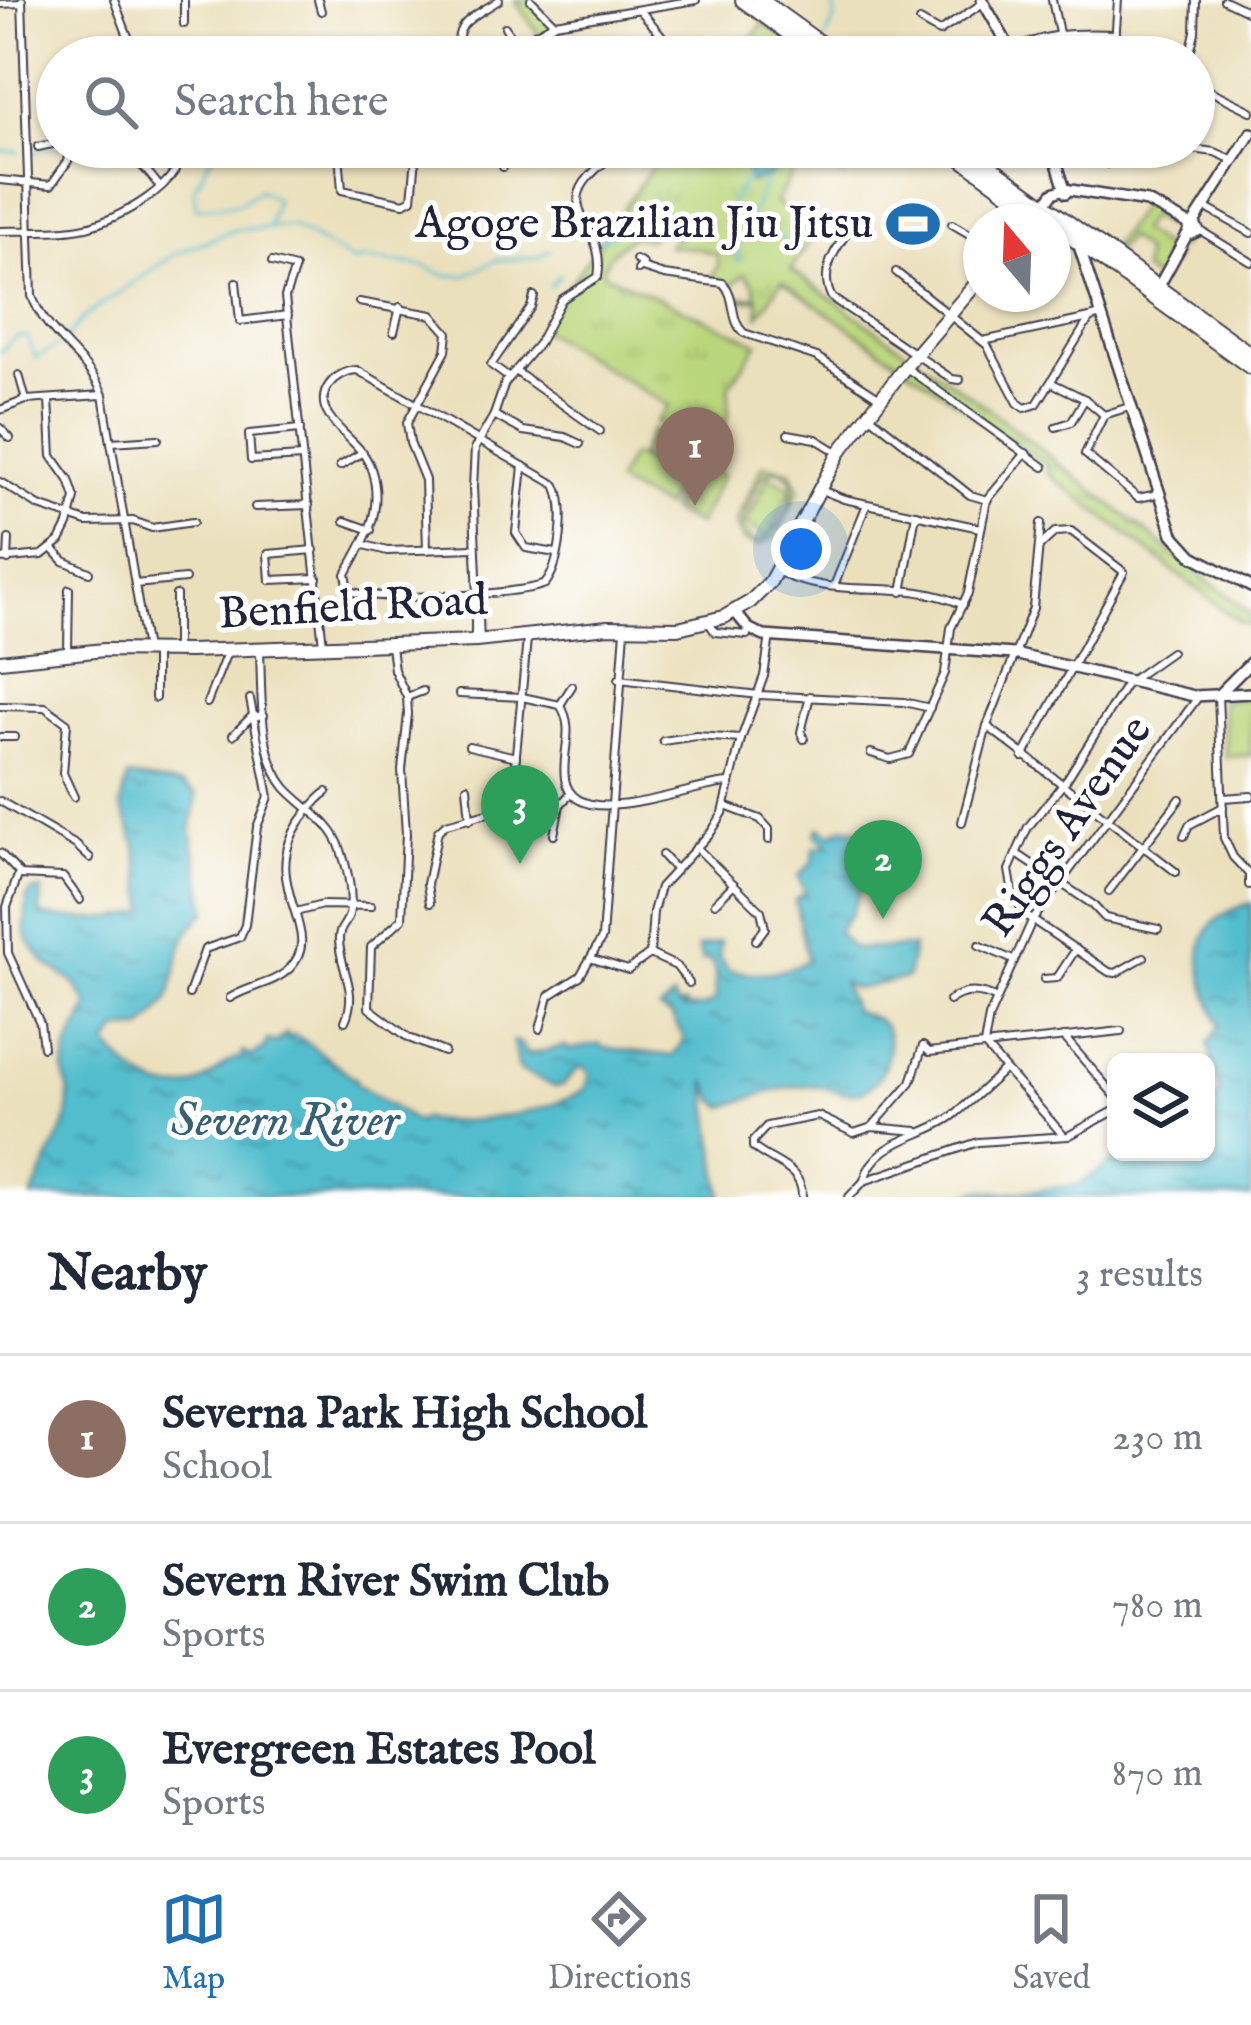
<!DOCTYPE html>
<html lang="en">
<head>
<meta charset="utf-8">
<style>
	:root { --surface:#fff; --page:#f6f6f7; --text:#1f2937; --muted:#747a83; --line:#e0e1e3; --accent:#1f6fb2 }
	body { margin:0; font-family:"IM FELL English",serif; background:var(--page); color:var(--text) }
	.controls { position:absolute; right:36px; bottom:36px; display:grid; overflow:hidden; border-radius:18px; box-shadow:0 3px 9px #0004 }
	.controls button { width:108px; height:108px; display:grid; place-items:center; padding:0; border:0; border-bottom:3px solid var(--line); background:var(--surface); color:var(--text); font:60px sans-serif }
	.compass { position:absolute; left:963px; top:204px; width:108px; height:108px; border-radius:50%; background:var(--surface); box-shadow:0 3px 9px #0004; rotate:341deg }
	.you { position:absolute; left:801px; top:549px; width:42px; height:42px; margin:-30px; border:9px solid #fff; border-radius:50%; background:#1a73e8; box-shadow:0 0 0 18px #1a73e833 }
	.badge { display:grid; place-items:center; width:78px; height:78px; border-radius:50%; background:var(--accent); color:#fff; font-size:39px; font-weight:700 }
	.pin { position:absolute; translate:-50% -99px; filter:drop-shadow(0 3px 6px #0008) }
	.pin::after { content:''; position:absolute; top:63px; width:42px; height:36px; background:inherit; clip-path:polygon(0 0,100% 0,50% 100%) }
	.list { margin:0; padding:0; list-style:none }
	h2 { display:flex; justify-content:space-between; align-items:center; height:156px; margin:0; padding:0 48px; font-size:51px }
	h2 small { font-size:39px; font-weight:400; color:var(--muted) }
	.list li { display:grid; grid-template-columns:78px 1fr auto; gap:36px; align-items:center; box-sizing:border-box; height:168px; padding:0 48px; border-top:3px solid var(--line) }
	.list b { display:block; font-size:45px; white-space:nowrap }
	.list p { margin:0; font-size:39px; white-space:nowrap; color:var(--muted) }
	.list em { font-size:39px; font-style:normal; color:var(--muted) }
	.icon { flex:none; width:66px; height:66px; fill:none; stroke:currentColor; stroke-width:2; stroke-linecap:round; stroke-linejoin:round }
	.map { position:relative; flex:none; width:1251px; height:1197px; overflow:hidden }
	.search { position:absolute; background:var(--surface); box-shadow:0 3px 9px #0004; left:36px; right:36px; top:36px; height:132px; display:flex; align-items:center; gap:30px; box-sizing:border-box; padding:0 42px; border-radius:66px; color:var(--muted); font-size:45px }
	.sheet { height:660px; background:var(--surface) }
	nav { display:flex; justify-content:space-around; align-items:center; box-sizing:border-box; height:168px; border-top:3px solid var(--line); background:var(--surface); font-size:33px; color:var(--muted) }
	nav a { display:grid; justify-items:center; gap:6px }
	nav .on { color:var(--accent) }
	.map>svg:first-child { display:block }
</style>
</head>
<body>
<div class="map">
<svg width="1251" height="1197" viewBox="0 0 1251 1197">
	<defs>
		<pattern id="park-tufts" width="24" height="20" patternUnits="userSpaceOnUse" patternTransform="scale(3)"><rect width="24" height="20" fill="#bbd77d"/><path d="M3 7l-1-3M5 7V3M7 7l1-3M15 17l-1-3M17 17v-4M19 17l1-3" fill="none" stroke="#a0b86d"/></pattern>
		<pattern id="water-ripples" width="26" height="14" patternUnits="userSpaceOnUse" patternTransform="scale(3)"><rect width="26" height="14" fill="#52bdcd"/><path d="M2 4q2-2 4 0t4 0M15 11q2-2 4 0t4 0" fill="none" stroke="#4499a8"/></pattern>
	</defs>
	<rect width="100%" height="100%" fill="#fff"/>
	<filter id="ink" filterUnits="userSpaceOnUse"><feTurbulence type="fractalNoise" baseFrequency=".00833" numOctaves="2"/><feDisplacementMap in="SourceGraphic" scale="24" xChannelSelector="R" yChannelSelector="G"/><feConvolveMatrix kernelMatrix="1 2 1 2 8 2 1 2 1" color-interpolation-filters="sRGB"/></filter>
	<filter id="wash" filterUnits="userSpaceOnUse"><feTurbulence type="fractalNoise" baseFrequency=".004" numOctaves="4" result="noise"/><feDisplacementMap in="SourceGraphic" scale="48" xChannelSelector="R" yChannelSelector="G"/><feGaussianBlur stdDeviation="2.7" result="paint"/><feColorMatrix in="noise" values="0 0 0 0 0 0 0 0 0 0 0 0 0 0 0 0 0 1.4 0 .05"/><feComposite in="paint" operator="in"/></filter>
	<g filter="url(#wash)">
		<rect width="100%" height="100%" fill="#ebe0bc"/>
		<g fill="#bbd77d" stroke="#6e7c5c" stroke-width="3" fill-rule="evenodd">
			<path d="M1143 203 1183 226 1186 232 1180 248 1174 244 1179 233 1149 217 1140 231 1176 256 1158 282 1143 271 1144 252 1127 237 1116 251 1112 247Z"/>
			<path d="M652 430 695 451 681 478 639 457Z"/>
			<path d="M631 455 679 480 665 508 616 483Z"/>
			<path d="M693 463 722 476 698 525 670 511Z"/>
			<path d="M763 465 790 470 799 489 777 536 758 546 743 540 735 523ZM778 469 791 477C799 499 777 541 753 541L742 529 743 516 763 475Z"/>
			<path d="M769 476 792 488 768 537 745 525Z"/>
			<path d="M1251 698V755L1226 757 1222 701Z"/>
		</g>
		<g fill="url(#park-tufts)" stroke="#6e7c5c" stroke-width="3">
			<path d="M515 0H530L578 57H567L563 53 561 57H554Z"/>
			<path d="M764 23 800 49 797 53 803 57H737Z"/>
			<path d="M647 147 663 150 666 147H833L838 160 848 169 843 176 803 153 776 203 816 231 791 270 985 406 1251 614V626L1238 621 1046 472 1049 466 782 281 759 315 758 299 737 301V298L757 296 754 284 745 274 731 286 712 277 718 266V255L695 248 668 246 673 238 682 237V232L660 229 647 239 632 236C619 246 604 256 603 273L758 343 729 386V414L713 449 656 422 669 406 539 329 657 160Z"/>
		</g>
		<g fill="url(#water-ripples)" stroke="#3a7084" stroke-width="3">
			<path d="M755 147H791L772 175 750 183 745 167Z"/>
			<path d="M128 777 182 785 197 795 191 831 207 911C169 944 185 962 168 999 163 1010 151 1020 143 1029L119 1030 108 1045C131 1075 164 1103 203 1081 217 1073 226 1059 242 1057V1052L252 1056 265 1048 267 1040 275 1043 287 1033 289 1038 294 1035 302 1039 356 1079V1083L416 1122 422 1119C462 1127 556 1112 586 1088L590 1074 585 1068 579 1067 563 1085 555 1087 518 1069 513 1041 520 1043 527 1055 566 1046 568 1050 600 1044 604 1048 674 1056 684 1038 671 1015 659 1010 673 998 678 1006 685 1005 683 1009 704 1007 716 1000 715 970 709 959 702 961 698 948 720 942 719 955 728 970C753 976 785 974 807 960L795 900 805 893 798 876 813 862 814 848 829 846 816 835 819 827 831 834 845 826 875 837 878 847 850 916 837 932 853 949 913 947 907 978 856 989 843 983 854 1011C869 1015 886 1020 888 1037 891 1061 878 1092 852 1093 837 1094 823 1084 806 1085 778 1088 752 1097 725 1107L715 1100 706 1080 722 1197H32L68 1117 69 1094 64 1072 69 1047 89 1006 73 982 45 963 28 940 25 928 27 897 32 891 42 890 40 915C65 920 121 922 147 910L135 842 121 806Z"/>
			<path d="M1251 903V1197H960L979 1190 1008 1193 1078 1185 1117 1159 1133 1156 1162 1167 1171 1166 1182 1152H1206V1107L1220 1094 1208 1044 1220 1026C1199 974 1180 923 1251 903Z"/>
		</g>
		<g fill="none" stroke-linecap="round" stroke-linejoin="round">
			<g stroke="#52bdcd" stroke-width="3">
				<path d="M826 38 836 17 832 0"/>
				<path d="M216 147 194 189 196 208 239 204 259 190 276 199 269 225"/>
				<path d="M0 151 20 152"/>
				<path d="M31 152 57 147"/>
				<path d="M725 214 743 183 751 177"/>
				<path d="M751 216 765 180"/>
				<path d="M756 223 785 241"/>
				<path d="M597 241C614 236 627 225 644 224 668 221 689 231 712 222"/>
				<path d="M738 262 739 239"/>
				<path d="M550 286 560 275"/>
				<path d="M66 339 83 318 175 254 234 230 291 226 354 262 364 259 424 266 444 275 464 276 497 260 536 258 550 250"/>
				<path d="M0 352 15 337 27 336 35 358 60 345"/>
			</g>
		</g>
	</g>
	<g filter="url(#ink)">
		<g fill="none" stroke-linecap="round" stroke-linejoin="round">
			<g stroke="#403e4e" stroke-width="10">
				<g id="minor">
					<path d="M22 0 32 296C46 336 88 356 103 395L146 650"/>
					<path d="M114 0 136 57"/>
					<path d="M318 0 321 11"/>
					<path d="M531 0 554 23"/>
					<path d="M1052 0 1059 33V57"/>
					<path d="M1224 0 1251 13"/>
					<path d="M0 4 22 3"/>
					<path d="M640 10 680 57"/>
					<path d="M920 21 939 32 983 3"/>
					<path d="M184 24V0"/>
					<path d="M505 27 523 57"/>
					<path d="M460 53 498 54 555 23 696 0"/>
					<path d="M460 53C451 22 476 16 499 0"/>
					<path d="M999 57C1039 33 1071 32 1116 34"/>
					<path d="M1114 57 1118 0"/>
					<path d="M1189 57 1195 32 1196 0"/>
					<path d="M1194 83 1251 111"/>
					<path d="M38 147 57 143"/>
					<path d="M342 147 339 154 342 190 404 203 412 199 417 147"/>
					<path d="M1176 147 1215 152 1233 160"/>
					<path d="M115 159C136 153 148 172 160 187"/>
					<path d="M1107 164 1109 147"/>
					<path d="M503 167 504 147"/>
					<path d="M0 180 51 185 68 161 71 147"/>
					<path d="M1206 208 1251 233"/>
					<path d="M853 223C838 247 817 270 832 298L952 379 960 380"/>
					<path d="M952 224 981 241"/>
					<path d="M1198 229 1251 262"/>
					<path d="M0 231C28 230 59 233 86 227 117 220 187 183 180 147"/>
					<path d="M636 260 643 264 638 270"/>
					<path d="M272 262 295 268 285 297 323 645"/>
					<path d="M642 268 664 275 723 283C737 298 729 320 744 333L817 357 880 398"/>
					<path d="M896 272 987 345 1018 403 1025 408 1037 404 1090 318 1101 315"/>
					<path d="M236 282 240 321 288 315"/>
					<path d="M359 302 432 315 448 333 446 351 407 423 410 443 425 480 427 550"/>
					<path d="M394 332 400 307"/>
					<path d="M983 341 1090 318"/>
					<path d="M905 367 1044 467"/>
					<path d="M357 370 556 485C567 507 561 565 545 584 522 595 368 603 349 590L346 574C362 544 379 522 375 486 370 446 347 443 329 416 314 394 334 371 357 370Z"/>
					<path d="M515 371 600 431"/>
					<path d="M19 375 26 400"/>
					<path d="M509 378 491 365 531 307 534 296"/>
					<path d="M1052 383 1085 399 1104 415"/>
					<path d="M1129 407 1104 415 1085 454 1138 498 1158 494"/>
					<path d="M0 410 26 400 102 395"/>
					<path d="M494 415 523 431 565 437 580 444"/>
					<path d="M869 415 970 495 987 500"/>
					<path d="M1056 427 1071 422 1085 399"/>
					<path d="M0 428 10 438"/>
					<path d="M300 429 249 434 251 460 302 457"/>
					<path d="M788 434 816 439 839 453"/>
					<path d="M111 442 158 439"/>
					<path d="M340 466 363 452"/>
					<path d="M523 466 516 533 526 548 556 553"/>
					<path d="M0 482 39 506 87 522 133 521 152 528 193 522"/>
					<path d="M821 490 844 499 980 528"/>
					<path d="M987 500 1026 453"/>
					<path d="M255 507 309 505"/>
					<path d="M345 521 371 530"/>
					<path d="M365 545 387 551 475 548"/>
					<path d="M53 549 64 561 89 572"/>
					<path d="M314 550 268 554 270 580 317 578"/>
					<path d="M0 559 42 555 60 541 68 525 75 498 69 480 52 456 49 400"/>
					<path d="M8 560 9 539"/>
					<path d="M777 571C834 602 906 576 963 605"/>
					<path d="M135 584 185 579"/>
					<path d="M834 586 867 504"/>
					<path d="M902 592 916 514"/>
					<path d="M709 623 715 632 747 635"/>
					<path d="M475 638V597"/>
					<path d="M480 641 473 487 475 448 494 415 505 383 538 344 562 299 598 277C609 216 531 208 626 147"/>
					<path d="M391 646 394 670 407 697 408 714 402 770 406 834 402 919 371 947 369 1008 409 1038 444 1052"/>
					<path d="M68 651 69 589"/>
					<path d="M176 651V595"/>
					<path d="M260 652C262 692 258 755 286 788 305 809 332 821 341 850 347 868 354 895 349 915 346 925 338 929 339 940 340 970 359 991 345 1021"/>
					<path d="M619 679 759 695 904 702 930 708"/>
					<path d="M459 694 522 697 560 705C576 728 561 753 565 779 574 837 697 782 730 783"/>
					<path d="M1218 695 1224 838 1233 857 1249 874V885"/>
					<path d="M407 697 423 691"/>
					<path d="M155 698V654"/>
					<path d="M207 703 228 650"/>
					<path d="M560 705 572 686"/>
					<path d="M0 706 45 707 67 723 63 773 74 797"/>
					<path d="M987 726 1176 872"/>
					<path d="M233 735 251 717 264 715"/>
					<path d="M0 737H15"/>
					<path d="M804 739 801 732 810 696"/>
					<path d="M663 741 696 736 741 739"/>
					<path d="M469 746 516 757"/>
					<path d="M871 753 890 759 909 754 945 673 951 628 968 593 987 500"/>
					<path d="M1023 757 1124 572 1071 531 1055 532 1040 546"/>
					<path d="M467 787 470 819"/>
					<path d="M1223 798 1251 796"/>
					<path d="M0 801 76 845 90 858"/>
					<path d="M725 806 760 819 769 829V840"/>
					<path d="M962 822 987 726 1033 608 1041 523"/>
					<path d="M554 835 560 805 571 793"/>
					<path d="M1184 836 1189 825 1223 807"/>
					<path d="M696 847 761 911 765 928 756 940"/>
					<path d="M0 853 19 873 7 907 8 953 40 1023 43 1047"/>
					<path d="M1017 854 1092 904 1105 918 1158 929"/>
					<path d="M662 855 674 868"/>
					<path d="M19 875 63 877 80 900"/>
					<path d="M1109 891 1180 799"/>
					<path d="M430 903 427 884 438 831 446 824 503 809 512 796 527 639"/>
					<path d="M715 903 734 884"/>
					<path d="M296 912 322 905 371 906"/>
					<path d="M979 945 1013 960"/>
					<path d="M650 954 676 966 689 983"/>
					<path d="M1144 957 1116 973 1109 972 1025 915 1013 893 1009 870 1028 827 1067 779 1127 683 1171 652"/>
					<path d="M593 959 628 970 650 954 653 912 660 887 712 831 723 813 741 739 764 676 770 636"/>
					<path d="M1044 979 1057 978 1076 949"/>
					<path d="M189 994 205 949 240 937 245 925 257 827 269 797 250 699"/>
					<path d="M230 998C248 986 274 984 289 969 329 931 254 884 302 819 310 809 316 799 327 792"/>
					<path d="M949 1001C964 989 981 991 997 999"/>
					<path d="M540 1029 549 996 580 976 602 938 625 630"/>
					<path d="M1064 1037 1116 1097"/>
					<path d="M872 1127 911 1082 923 1046 929 1052 1121 1031"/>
					<path d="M1064 1136 984 1045 989 1017 1032 921 1199 696"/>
					<path d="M864 1180C876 1138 925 1138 954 1115 971 1101 987 1085 1004 1070"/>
					<path d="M802 1197C803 1167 771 1163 753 1147V1141L767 1126 818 1116 854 1133 872 1127 917 1131"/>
					<path d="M849 1197 864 1181 978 1142 1068 1136 1116 1110"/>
				</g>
			</g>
			<g stroke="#403e4e" stroke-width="14">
				<g id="tertiary">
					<path d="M982 0 1015 57"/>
					<path d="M1052 147 1066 193"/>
					<path d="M1044 206 1053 193 1064 189 1147 202 1191 225"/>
					<path d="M1193 224 1251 133"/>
					<path d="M1196 225 1198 231 1191 234 1189 227Z"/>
					<path d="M1078 243 1173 534 1193 556 1251 587"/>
					<path d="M1158 288 1189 231"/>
					<path d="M735 612 748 628 764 636 1014 654 1194 696 1251 693"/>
					<path d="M1218 695 1251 662"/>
				</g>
			</g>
			<g stroke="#403e4e" stroke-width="16">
				<path id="primary" d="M0 661 104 650 190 651 476 641 608 627 678 628 724 617 750 602 770 582 839 453 905 367 981 278"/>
			</g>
			<g stroke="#403e4e" stroke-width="18">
				<g id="trunk">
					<path d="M743 0 822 57"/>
					<path d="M760 0 839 57"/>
					<path d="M946 147 1050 222"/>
					<path d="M963 147 1251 355"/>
					<path d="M1053 224 1251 367"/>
				</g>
			</g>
			<use href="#minor" stroke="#fff" stroke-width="6"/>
			<use href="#tertiary" stroke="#fff" stroke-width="9"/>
			<use href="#primary" stroke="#fff" stroke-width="12"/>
			<use href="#trunk" stroke="#fff" stroke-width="14"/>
		</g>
	</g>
	<defs>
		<g id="stadium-bare" transform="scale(4.14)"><path d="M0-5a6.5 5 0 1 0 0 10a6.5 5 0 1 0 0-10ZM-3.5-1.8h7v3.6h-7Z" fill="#1f6fb2" stroke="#fff" stroke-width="2.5" paint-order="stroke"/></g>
	</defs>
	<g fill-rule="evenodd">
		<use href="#stadium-bare" x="913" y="224"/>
	</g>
	<g text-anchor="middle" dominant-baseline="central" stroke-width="10" stroke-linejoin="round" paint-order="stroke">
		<g font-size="45" fill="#22223b" stroke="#fff" text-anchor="end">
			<text x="873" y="224">Agoge Brazilian Jiu Jitsu</text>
		</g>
		<g font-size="45" fill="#22223b" stroke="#fff">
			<text transform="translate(353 608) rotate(-3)">Benfield Road</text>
			<text transform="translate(1068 827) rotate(-55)">Riggs Avenue</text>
		</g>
		<g font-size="48" font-style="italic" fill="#356075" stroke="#fff">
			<text x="285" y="1122">Severn River</text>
		</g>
	</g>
</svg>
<div class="controls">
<button><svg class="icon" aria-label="layers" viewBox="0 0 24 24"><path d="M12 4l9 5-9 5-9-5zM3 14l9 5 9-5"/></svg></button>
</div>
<svg class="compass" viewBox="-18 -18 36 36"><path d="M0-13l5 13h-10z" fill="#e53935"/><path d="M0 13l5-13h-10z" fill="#747a83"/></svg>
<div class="you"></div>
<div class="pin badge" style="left:695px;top:506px;background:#8d6e63">1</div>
<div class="pin badge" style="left:883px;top:919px;background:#2e9e5b">2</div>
<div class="pin badge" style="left:520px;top:864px;background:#2e9e5b">3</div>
<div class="search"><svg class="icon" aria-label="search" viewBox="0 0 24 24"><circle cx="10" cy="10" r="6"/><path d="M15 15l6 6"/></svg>Search here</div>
</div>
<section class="sheet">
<h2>Nearby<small>3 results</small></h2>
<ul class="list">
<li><span class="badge" style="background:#8d6e63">1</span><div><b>Severna Park High School</b><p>School</p></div><em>230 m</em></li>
<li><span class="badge" style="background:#2e9e5b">2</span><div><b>Severn River Swim Club</b><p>Sports</p></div><em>780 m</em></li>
<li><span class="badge" style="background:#2e9e5b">3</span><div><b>Evergreen Estates Pool</b><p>Sports</p></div><em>870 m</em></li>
</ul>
</section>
<nav>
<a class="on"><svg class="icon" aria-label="map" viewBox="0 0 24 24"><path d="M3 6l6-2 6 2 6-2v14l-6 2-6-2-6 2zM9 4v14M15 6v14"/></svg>Map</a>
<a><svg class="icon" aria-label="directions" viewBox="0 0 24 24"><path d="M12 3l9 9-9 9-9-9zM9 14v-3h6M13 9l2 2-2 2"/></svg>Directions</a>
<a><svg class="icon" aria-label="saved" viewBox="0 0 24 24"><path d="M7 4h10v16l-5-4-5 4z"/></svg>Saved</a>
</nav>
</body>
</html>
